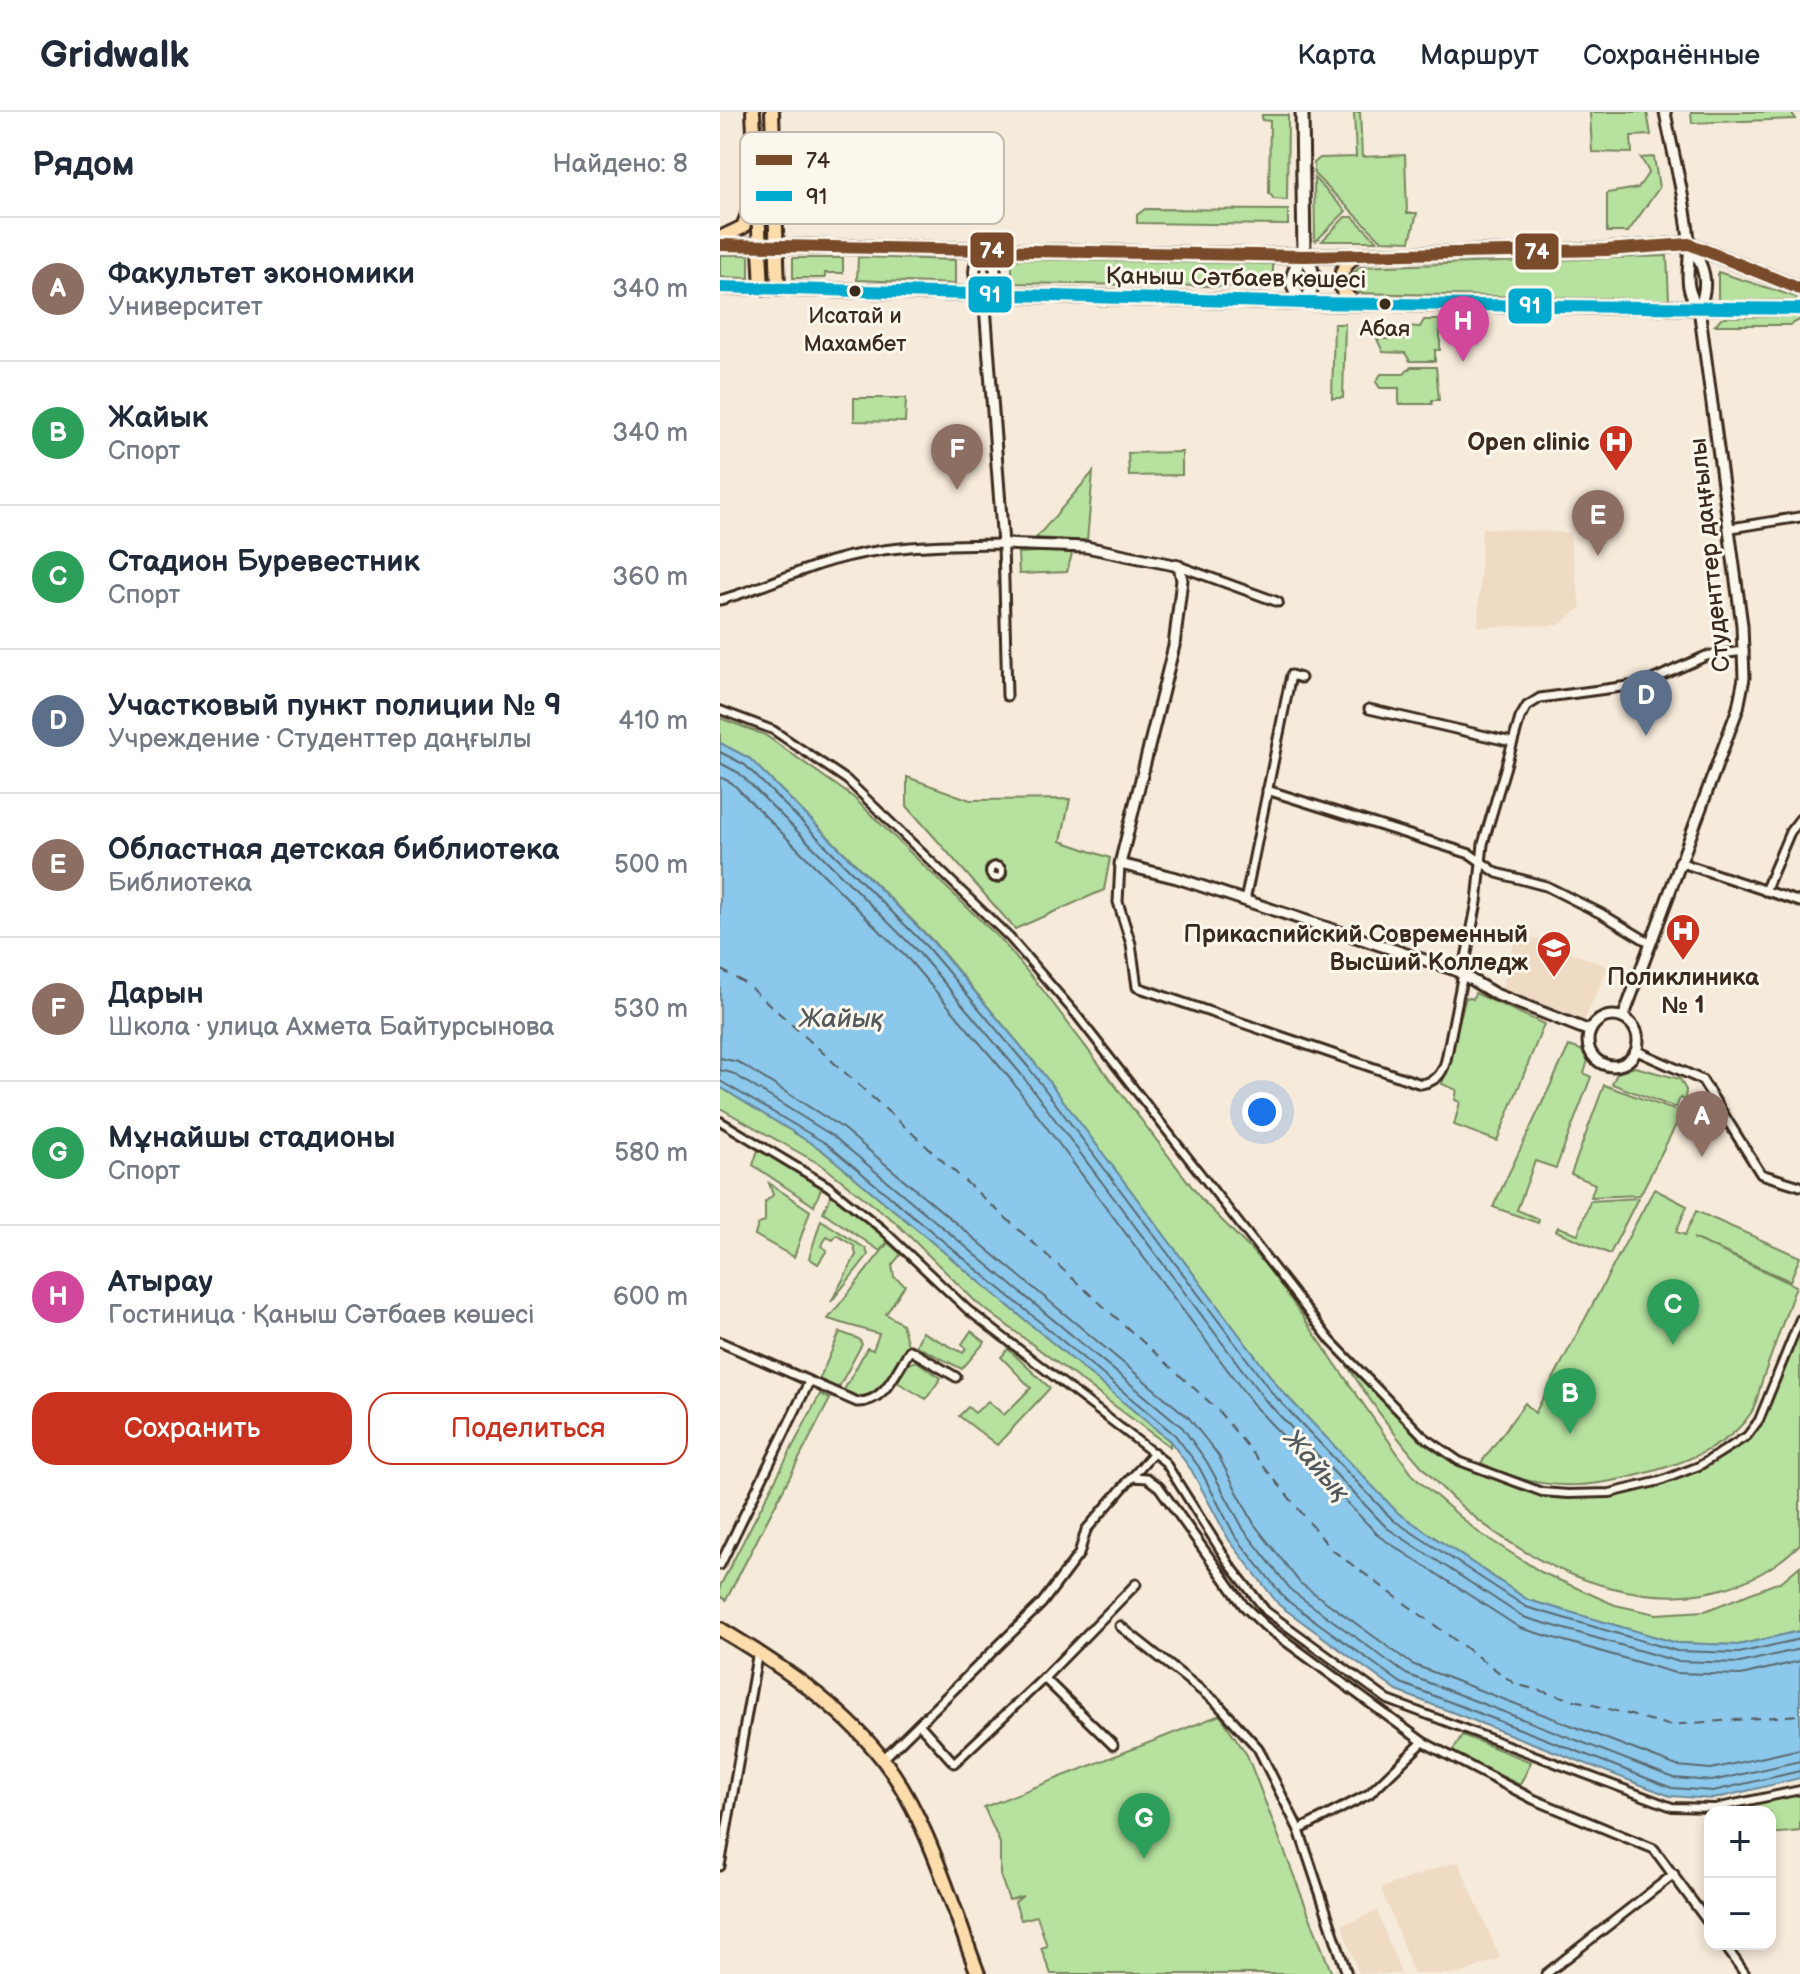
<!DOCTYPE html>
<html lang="ru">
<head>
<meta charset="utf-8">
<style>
	:root { --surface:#fff; --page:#f6f6f7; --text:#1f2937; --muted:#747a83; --line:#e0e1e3; --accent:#c8321e }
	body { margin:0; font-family:"Balsamiq Sans",sans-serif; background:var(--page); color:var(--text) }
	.controls { position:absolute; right:24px; bottom:24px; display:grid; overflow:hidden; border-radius:16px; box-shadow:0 4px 12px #0003 }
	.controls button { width:72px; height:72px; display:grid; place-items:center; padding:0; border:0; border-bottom:2px solid var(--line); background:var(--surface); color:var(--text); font:40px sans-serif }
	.you { position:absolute; left:542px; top:1000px; width:28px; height:28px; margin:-20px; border:6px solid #fff; border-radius:50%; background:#1a73e8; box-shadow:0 0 0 12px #1a73e833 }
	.badge { display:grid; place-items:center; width:52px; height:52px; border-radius:50%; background:var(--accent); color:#fff; font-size:26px; font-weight:700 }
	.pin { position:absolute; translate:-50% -66px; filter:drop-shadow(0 2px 4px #0008) }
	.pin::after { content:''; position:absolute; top:42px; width:28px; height:24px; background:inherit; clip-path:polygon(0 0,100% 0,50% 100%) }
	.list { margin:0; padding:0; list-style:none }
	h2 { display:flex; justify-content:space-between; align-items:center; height:104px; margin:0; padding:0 32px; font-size:34px }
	h2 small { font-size:26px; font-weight:400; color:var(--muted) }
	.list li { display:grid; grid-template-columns:52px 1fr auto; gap:24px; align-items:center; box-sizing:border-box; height:144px; padding:0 32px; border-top:2px solid var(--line) }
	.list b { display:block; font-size:30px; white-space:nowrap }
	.list p { margin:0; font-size:26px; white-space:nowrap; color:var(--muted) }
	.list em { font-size:26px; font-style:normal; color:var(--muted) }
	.actions { display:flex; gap:16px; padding:24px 32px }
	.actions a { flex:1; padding:18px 0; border:2px solid var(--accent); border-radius:24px; text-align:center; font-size:28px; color:var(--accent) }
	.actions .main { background:var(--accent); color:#fff }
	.map { position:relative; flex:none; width:1080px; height:1862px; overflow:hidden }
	header { display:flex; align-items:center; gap:48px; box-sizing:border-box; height:112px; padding:0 40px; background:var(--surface); border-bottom:2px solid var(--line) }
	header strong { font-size:38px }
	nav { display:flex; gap:44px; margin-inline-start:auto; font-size:28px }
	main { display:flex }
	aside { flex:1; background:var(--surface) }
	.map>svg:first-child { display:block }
</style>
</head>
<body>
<header>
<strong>Gridwalk</strong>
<nav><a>Карта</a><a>Маршрут</a><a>Сохранённые</a></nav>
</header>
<main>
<aside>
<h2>Рядом<small>Найдено: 8</small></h2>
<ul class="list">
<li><span class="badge" style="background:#8d6e63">A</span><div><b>Факультет экономики</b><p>Университет</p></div><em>340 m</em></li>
<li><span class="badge" style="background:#2e9e5b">B</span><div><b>Жайык</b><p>Спорт</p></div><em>340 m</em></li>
<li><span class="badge" style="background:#2e9e5b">C</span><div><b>Стадион Буревестник</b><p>Спорт</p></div><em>360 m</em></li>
<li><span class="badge" style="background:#5c6f8a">D</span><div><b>Участковый пункт полиции № 9</b><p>Учреждение · Студенттер даңғылы</p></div><em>410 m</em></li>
<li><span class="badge" style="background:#8d6e63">E</span><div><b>Областная детская библиотека</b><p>Библиотека</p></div><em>500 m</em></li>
<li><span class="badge" style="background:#8d6e63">F</span><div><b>Дарын</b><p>Школа · улица Ахмета Байтурсынова</p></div><em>530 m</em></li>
<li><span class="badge" style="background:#2e9e5b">G</span><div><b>Мұнайшы стадионы</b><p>Спорт</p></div><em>580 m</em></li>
<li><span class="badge" style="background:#d1479c">H</span><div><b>Атырау</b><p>Гостиница · Қаныш Сәтбаев көшесі</p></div><em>600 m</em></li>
</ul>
<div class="actions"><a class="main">Сохранить</a><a>Поделиться</a></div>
</aside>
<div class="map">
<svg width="1080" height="1862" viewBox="0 0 1080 1862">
	<rect width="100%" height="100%" fill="#f6eada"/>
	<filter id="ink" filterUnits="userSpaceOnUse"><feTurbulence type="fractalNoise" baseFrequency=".0125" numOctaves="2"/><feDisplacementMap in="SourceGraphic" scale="16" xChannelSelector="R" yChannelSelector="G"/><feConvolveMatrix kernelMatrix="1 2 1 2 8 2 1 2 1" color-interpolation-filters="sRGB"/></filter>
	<g filter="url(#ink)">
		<g fill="#efdac4">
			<path d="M762 416 849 421 861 496 838 513 758 515Z"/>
			<path d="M797 819 888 855 863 911 781 880Z"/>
			<path d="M738 1749 780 1846 740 1862H694L661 1776Z"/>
			<path d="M657 1799 681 1862H639L622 1813Z"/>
		</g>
		<g fill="#b6e19f" stroke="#78865e" stroke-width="2">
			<path d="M634 0H640L642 45 685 43 687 101H697L690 129 661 128 594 62V51L600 46 636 45Z"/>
			<path d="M870 0H927L931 23 911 24 912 41 872 40Z"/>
			<path d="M971 0H1071L1076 7 972 11Z"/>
			<path d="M542 3H568L567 88 554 87 549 81 550 9 542 8Z"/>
			<path d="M934 45 939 76 908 120H887V81L918 76 929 60 921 46Z"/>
			<path d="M594 66 626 99 596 129 595 128Z"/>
			<path d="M425 97 568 98V113L417 111V103Z"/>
			<path d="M625 105H633L657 129H602Z"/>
			<path d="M0 143H29V166L0 165Z"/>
			<path d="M947 144 949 188 634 181 628 168 639 155Z"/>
			<path d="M138 145 235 148V172L137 168Z"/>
			<path d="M73 146H123V161H105V166H73Z"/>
			<path d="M292 147 553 152V175L292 171Z"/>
			<path d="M998 160 1076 185 1077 189 998 190Z"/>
			<path d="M1080 204V208L1070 213H995L1002 205Z"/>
			<path d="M704 208H720V238H715V249H690L685 241 663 240 657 227H685V214L700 215Z"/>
			<path d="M614 212H625L623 286H612Z"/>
			<path d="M691 255H716L719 288H712V292H679V276H660L656 270 661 262H684Z"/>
			<path d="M134 286H186L185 310 134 309Z"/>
			<path d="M462 340V363L409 364 408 341Z"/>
			<path d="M373 360 367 429 316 426Z"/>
			<path d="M353 438 347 460 299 462 298 441Z"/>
			<path d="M0 606 45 623 133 685 282 829 322 877 482 1088 548 1155 694 1365 758 1420 821 1460 895 1493 936 1502 985 1499 1062 1469 1080 1454V1519L1018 1533 957 1531 808 1488 678 1401 560 1277 315 951 213 829 29 646 0 631Z"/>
			<path d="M187 665 250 688 350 687 341 729 390 746 384 778 295 817 187 694Z"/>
			<path d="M755 881 824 912 777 1029 734 1013 740 990 735 988 737 978 722 972 746 885 753 887Z"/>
			<path d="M849 934 861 938 868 949 864 961 871 965 836 1056 815 1049 797 1098 819 1107 818 1111 773 1095Z"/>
			<path d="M915 955 960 967 966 978 965 988 960 986 956 996 892 972 897 961Z"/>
			<path d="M884 973 962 1001 920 1083 871 1085 875 1072 851 1062Z"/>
			<path d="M0 975 102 1038 450 1329V1335L257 1191 175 1110 103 1054 0 996Z"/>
			<path d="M39 1035 102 1074 94 1094 33 1053Z"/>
			<path d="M49 1071 90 1099 74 1145 35 1123 38 1113 45 1109V1090L53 1083Z"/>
			<path d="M934 1077 967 1094 956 1120 965 1123 976 1099 1080 1145 1070 1169 973 1126 1076 1174C1065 1205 1054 1236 1043 1266 1039 1277 1037 1292 1031 1301 1013 1329 980 1344 950 1354 884 1375 826 1385 761 1351L805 1291 815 1301Z"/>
			<path d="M112 1081 169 1128 160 1139 103 1100Z"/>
			<path d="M918 1086 890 1142 836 1119 838 1115 858 1122 870 1089Z"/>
			<path d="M101 1108 146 1137 148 1143 111 1190 136 1143 134 1134 117 1123 113 1128 107 1125 101 1134 107 1138 98 1152 89 1146Z"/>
			<path d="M168 1131 181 1142 172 1153 174 1165 185 1173 166 1202 182 1212 188 1233 159 1280C148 1289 138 1286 125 1282L124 1278 147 1236 153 1238 159 1222 108 1207Z"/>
			<path d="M1080 1207V1432C972 1537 807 1464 717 1371 676 1329 643 1278 611 1229 650 1269 689 1324 740 1350 822 1392 918 1392 997 1343 1006 1337 1019 1331 1028 1323 1051 1301 1068 1238 1080 1207Z"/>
			<path d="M251 1219 265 1230 242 1257 196 1234 202 1220 243 1241 246 1236 242 1232Z"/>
			<path d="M120 1220 139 1227 142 1232 119 1275 113 1277 98 1270Z"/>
			<path d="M288 1237 330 1276 277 1333 239 1304 248 1295 255 1301 268 1289 284 1303 311 1276 281 1245Z"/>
			<path d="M196 1249 221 1266 206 1287 177 1270 189 1252Z"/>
			<path d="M100 1282 110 1287 6 1488 0 1484V1474Z"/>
			<path d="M500 1603 527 1643 612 1862H331L321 1836 327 1834 317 1804 301 1808 295 1790 303 1784 289 1788 280 1763V1731L264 1695Z"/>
			<path d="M742 1623 811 1650 800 1673 732 1640Z"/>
			<path d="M1080 1682V1719L1050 1722V1700H1016L1014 1696Z"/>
		</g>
		<path fill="#8bc8eb" stroke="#6b8999" stroke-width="2" d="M0 631 29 646 212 829 315 951 560 1277 678 1401 808 1488 957 1531 1018 1533 1080 1519V1666L993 1687 950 1684 677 1579 559 1493 509 1428 472 1359 450 1329 102 1038 0 975Z"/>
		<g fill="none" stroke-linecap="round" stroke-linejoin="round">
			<g stroke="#5b6970" stroke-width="2">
				<path d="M0 640 25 653 207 835 309 956 553 1282 673 1408 806 1495 957 1539 1019 1541 1080 1527"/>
				<path d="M0 651 19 661 199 841 301 962 545 1288 667 1416 803 1505 956 1549 1020 1551 1080 1537"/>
				<path d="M0 665 12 671 190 849 292 969 536 1296 660 1425 800 1516 955 1561 1021 1563 1080 1549"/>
				<path d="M0 946 18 950 121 1015 469 1306 498 1343 534 1412 580 1471 692 1552 957 1654 991 1657 1080 1637"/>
				<path d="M0 958 12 961 113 1024 462 1315 487 1350 524 1418 572 1479 686 1562 954 1666 992 1669 1080 1649"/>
				<path d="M0 969 107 1032 455 1323 479 1355 515 1424 565 1487 681 1571 952 1676 993 1679 1080 1659"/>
			</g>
			<path stroke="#53595c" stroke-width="2" stroke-dasharray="10 8" stroke-linecap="butt" d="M0 857 28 873 496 1296 612 1438 795 1572 948 1613 1080 1603"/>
			<g stroke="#3b2a1e" stroke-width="12">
				<g id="pedestrian">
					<path d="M0 598 53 618 127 668 290 826 355 901 611 1229 703 1324 739 1349 822 1380 848 1382 890 1381 940 1369 979 1354 1027 1324 1039 1308 1080 1207"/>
					<circle cx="276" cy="760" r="6"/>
					<path d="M0 1009 108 1074 162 1117 248 1198 445 1350 510 1453 546 1499 668 1588 952 1695 995 1696 1080 1678"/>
					<path d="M412 1365 434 1340"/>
				</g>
			</g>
			<g stroke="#3b2a1e" stroke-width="13">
				<g id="minor">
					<path d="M1011 416 1080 405"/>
					<path d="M459 454 558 490"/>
					<path d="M0 488C38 478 73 460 111 449 168 432 224 433 283 432L287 584"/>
					<path d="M649 597 792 630"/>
					<path d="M547 678 750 742 777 761 826 774 882 802 930 831"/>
					<path d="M959 750 1080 790"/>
					<path d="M400 752 398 790 411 832 417 875 701 972C716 969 722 963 726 948L757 790 763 732 800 606 807 594 820 586 923 572 986 544 1024 539"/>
					<path d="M1045 779 1070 720 1080 707"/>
					<path d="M525 789 571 563 581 566"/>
					<path d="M917 939 982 968 1041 1062 1080 1074"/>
					<path d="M0 1230 137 1290C165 1291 176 1259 190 1238L236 1265"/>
					<path d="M0 1453 88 1272"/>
					<path d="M400 1514 496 1590 538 1636 579 1718 627 1862"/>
					<path d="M324 1566 393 1633"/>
					<path d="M200 1613 234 1651 324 1566 416 1472"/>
					<path d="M163 1647 322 1491 359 1442 366 1418 412 1365 427 1366 439 1375 524 1494 545 1514 703 1630 813 1687 934 1737 990 1813"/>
					<path d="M579 1718 649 1682 703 1630"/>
					<path d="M0 1754 38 1539"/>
					<path d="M1004 1832 1025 1862"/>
					<path d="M826 1862 954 1762"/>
				</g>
			</g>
			<g stroke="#3b2a1e" stroke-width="15">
				<g id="tertiary">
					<path d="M945 0C952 39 967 93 969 130 971 156 961 173 979 196 990 171 984 153 969 132"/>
					<path d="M264 139C279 153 279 167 264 181 252 167 251 153 264 139Z"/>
					<path d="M264 181 283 432 366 435 459 454 462 468 454 534 400 752 457 766 735 858 775 882 870 919"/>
					<circle cx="893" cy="929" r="25"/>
					<path d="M903 906 1018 596 1024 566 1022 513 979 196"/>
				</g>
			</g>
			<g stroke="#3b2a1e" stroke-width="17">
				<g id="secondary">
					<path d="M582 0 584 144"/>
					<path d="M584 144C597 161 596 174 584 191 568 175 569 161 584 144Z"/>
				</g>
			</g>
			<g stroke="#3b2a1e" stroke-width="18">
				<g id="primary">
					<path d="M33 0 42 177"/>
					<path d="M52 0 58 177"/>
					<path d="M0 126 23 115 34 87"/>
					<path d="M0 133 584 144 886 138 969 132 1080 177"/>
					<path d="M0 175 584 191 1080 197"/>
					<path d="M635 191C613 176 618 158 636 143"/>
					<path d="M0 1517C57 1551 119 1592 161 1645 207 1703 232 1794 258 1862"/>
				</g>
			</g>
			<use href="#pedestrian" stroke="#fbf7ec" stroke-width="6"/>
			<use href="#minor" stroke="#fbf7ec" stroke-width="7"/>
			<use href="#tertiary" stroke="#fbf7ec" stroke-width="9"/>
			<use href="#secondary" stroke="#fbf7ec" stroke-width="11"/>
			<use href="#primary" stroke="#fddcac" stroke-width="12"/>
			<g stroke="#fbf7ec" stroke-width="18">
				<path id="bus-1" d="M0 133 584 144 886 138 969 132 1080 177"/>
			</g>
			<g stroke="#fbf7ec" stroke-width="18">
				<path id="bus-2" d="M0 175 584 191 1080 197"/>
			</g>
			<use href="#bus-1" stroke="#7a4b2a" stroke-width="12"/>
			<use href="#bus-2" stroke="#00a9ce" stroke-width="12"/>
		</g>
	</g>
	<defs>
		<g id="hospital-pin" transform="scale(1.8)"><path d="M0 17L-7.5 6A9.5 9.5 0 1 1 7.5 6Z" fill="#c8321e" stroke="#fbf7ec"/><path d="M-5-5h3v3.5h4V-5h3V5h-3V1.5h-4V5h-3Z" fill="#fff"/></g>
		<g id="university-pin" transform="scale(1.8)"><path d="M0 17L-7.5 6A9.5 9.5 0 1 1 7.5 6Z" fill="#c8321e" stroke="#fbf7ec"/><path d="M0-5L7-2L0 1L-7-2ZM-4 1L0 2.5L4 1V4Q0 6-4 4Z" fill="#fff"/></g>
	</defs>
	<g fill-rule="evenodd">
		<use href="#hospital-pin" x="896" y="330"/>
		<use href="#hospital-pin" x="963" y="819"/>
		<use href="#university-pin" x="834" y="836"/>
	</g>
	<g fill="#3b2a1e" stroke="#fbf7ec" stroke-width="3">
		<circle cx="135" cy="179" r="7"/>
		<circle cx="665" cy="192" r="7"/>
	</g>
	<g text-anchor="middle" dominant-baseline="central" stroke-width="6" stroke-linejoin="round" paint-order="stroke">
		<g font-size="22" fill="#3b2a1e" stroke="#fbf7ec">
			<text x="135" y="204">Исатай и<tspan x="135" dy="28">Махамбет</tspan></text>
			<text x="665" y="217">Абая</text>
		</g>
		<g font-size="24" fill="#3b2a1e" stroke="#fbf7ec">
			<text transform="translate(516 166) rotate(1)">Қаныш Сәтбаев көшесі</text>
			<text transform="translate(990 443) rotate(-96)">Студенттер даңғылы</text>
		</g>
		<g font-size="24" font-weight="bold" fill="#3b2a1e" stroke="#fbf7ec" text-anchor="end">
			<text x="870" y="330">Open clinic</text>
			<text x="808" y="822">Прикаспийский Современный<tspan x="808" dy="28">Высший Колледж</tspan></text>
			<text x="963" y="865" text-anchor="middle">Поликлиника<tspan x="963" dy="28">№ 1</tspan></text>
		</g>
		<g font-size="26" font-style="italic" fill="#53595c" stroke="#fbf7ec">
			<text x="121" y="907">Жайық</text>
			<text transform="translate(596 1354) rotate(49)">Жайық</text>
		</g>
	</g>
	<rect x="20" y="20" width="264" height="92" rx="12" fill="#fbf7ec" stroke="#c1baae" stroke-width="2"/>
	<rect x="36" y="43" width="36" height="10" fill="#7a4b2a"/>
	<rect x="36" y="79" width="36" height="10" fill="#00a9ce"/>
	<g font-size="22" fill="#3b2a1e">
		<text x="86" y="56">74</text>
		<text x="86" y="92">91</text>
	</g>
	<g stroke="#fbf7ec" stroke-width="3">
		<rect x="249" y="119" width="46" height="38" rx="8" fill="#7a4b2a"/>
		<rect x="794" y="120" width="46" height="39" rx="8" fill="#7a4b2a"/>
		<rect x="247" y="163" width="46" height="39" rx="8" fill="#00a9ce"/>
		<rect x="787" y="175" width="46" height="38" rx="8" fill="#00a9ce"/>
	</g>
	<g font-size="22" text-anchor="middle" font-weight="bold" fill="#fff">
		<text x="272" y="146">74</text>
		<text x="817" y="147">74</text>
		<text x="270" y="190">91</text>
		<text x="810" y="201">91</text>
	</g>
</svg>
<div class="controls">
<button>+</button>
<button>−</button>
</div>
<div class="you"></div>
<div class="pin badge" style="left:982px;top:1045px;background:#8d6e63">A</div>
<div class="pin badge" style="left:850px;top:1322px;background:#2e9e5b">B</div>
<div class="pin badge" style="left:953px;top:1233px;background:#2e9e5b">C</div>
<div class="pin badge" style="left:926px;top:624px;background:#5c6f8a">D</div>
<div class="pin badge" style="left:878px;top:444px;background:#8d6e63">E</div>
<div class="pin badge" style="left:237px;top:378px;background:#8d6e63">F</div>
<div class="pin badge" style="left:424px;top:1747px;background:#2e9e5b">G</div>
<div class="pin badge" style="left:743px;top:250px;background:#d1479c">H</div>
</div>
</main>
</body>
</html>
